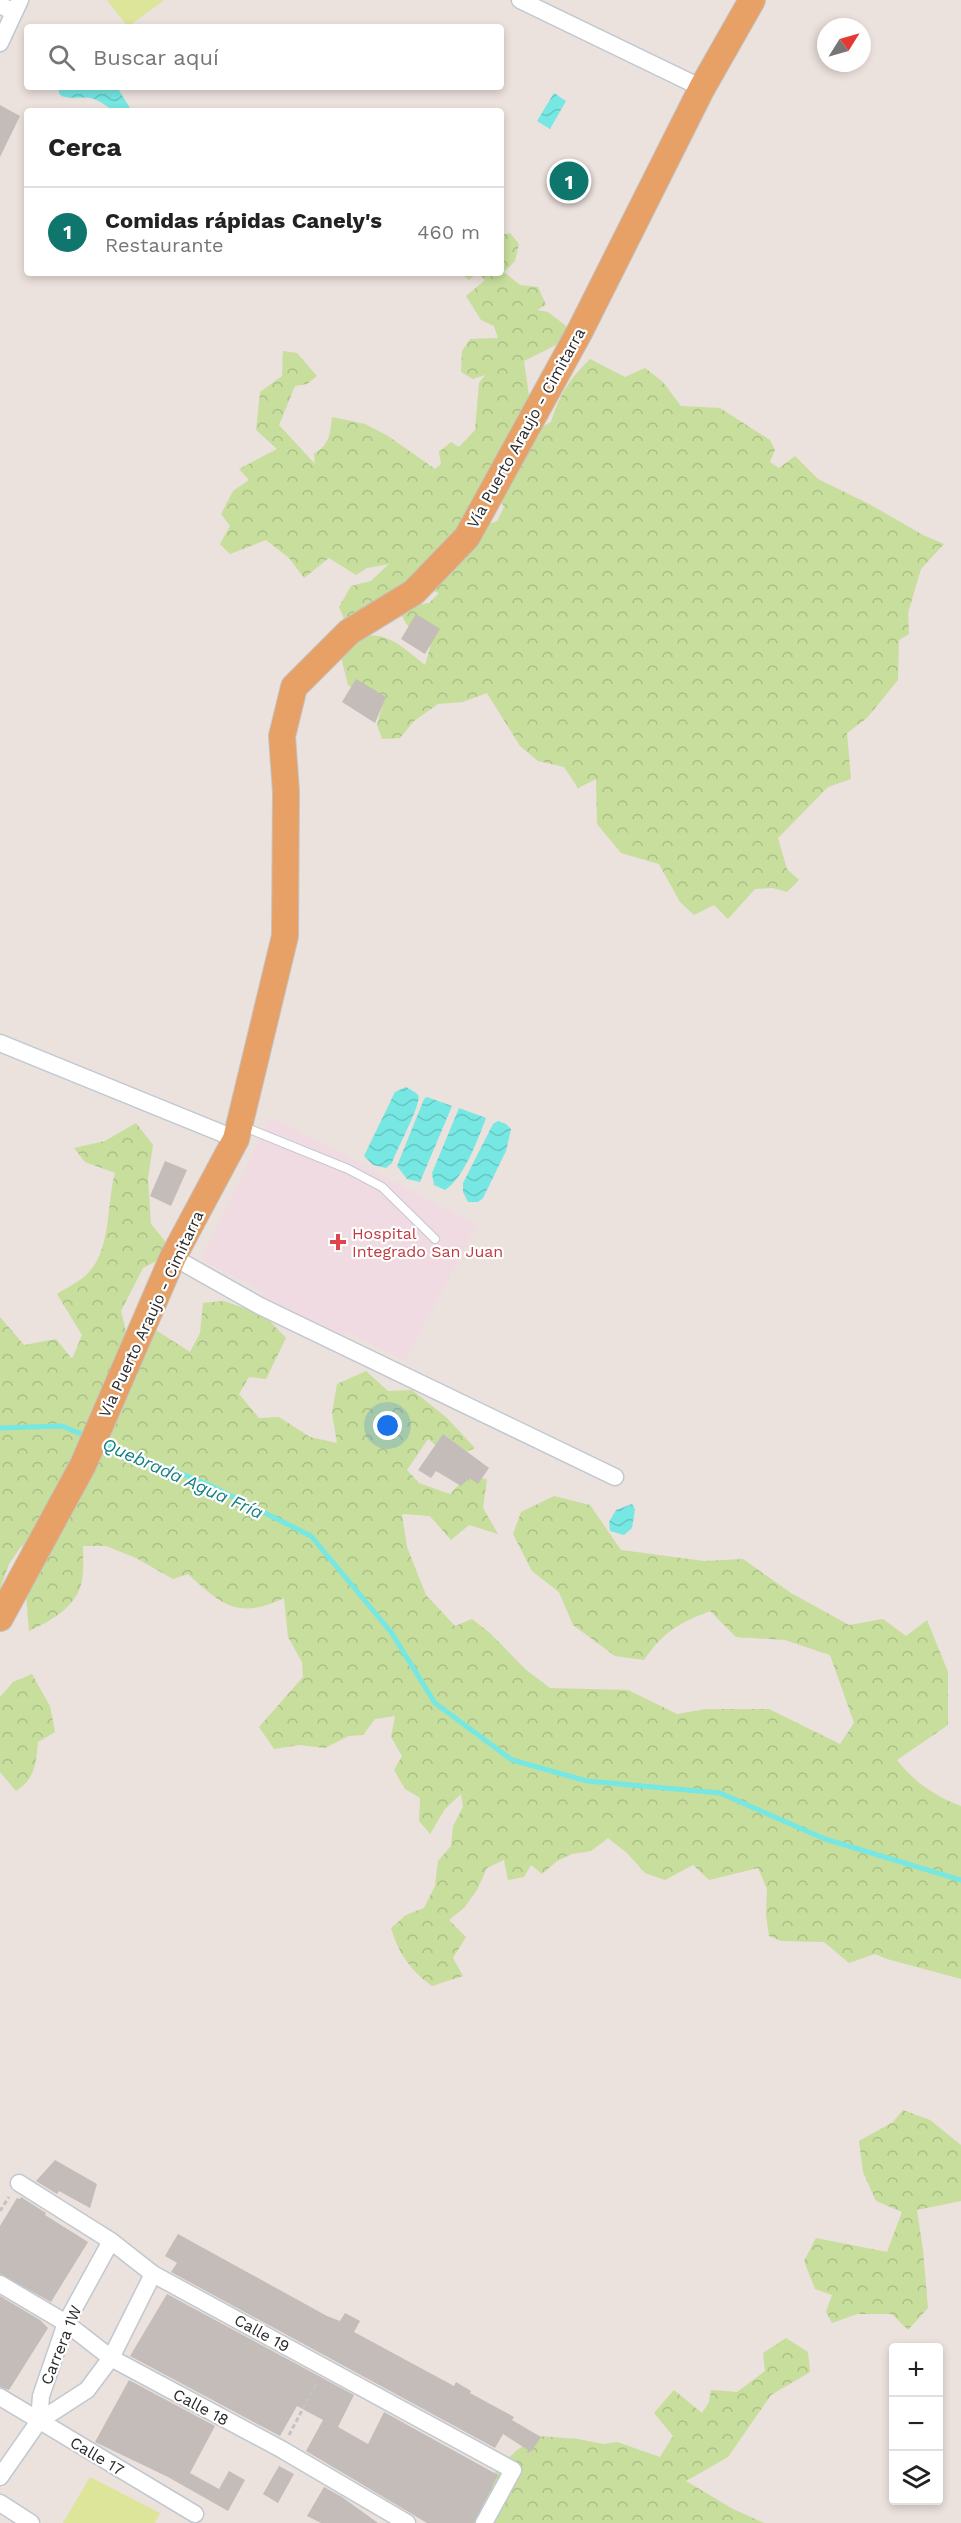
<!DOCTYPE html>
<html lang="es">
<head>
<meta charset="utf-8">
<style>
	:root { --surface:#fff; --page:#f2f2f2; --text:#222; --muted:#767676; --line:#e0e0e0; --accent:#0f766e }
	body { margin:0; font-family:"Work Sans",sans-serif; background:var(--page); color:var(--text) }
	.controls { position:absolute; right:18px; bottom:18px; display:grid; overflow:hidden; border-radius:6px; box-shadow:0 3px 9px #0003 }
	.controls button { width:54px; height:54px; display:grid; place-items:center; padding:0; border:0; border-bottom:2px solid var(--line); background:var(--surface); color:var(--text); font:30px sans-serif }
	.compass { position:absolute; left:817px; top:18px; width:54px; height:54px; border-radius:50%; background:var(--surface); box-shadow:0 3px 9px #0003; rotate:53deg }
	.you { position:absolute; left:388px; top:1426px; width:21px; height:21px; margin:-15px; border:4px solid #fff; border-radius:50%; background:#1a73e8; box-shadow:0 0 0 9px #1a73e833 }
	.badge { display:grid; place-items:center; width:39px; height:39px; border-radius:50%; background:var(--accent); color:#fff; font-size:20px; font-weight:700 }
	.pin { position:absolute; translate:-50% -50%; border:3px solid #fff; box-shadow:0 2px 6px #0006 }
	.list { margin:0; padding:0; list-style:none }
	h2 { display:flex; justify-content:space-between; align-items:center; height:78px; margin:0; padding:0 24px; font-size:26px }
	h2 small { font-size:20px; font-weight:400; color:var(--muted) }
	.list li { display:grid; grid-template-columns:39px 1fr auto; gap:18px; align-items:center; box-sizing:border-box; height:90px; padding:0 24px; border-top:2px solid var(--line) }
	.list b { display:block; font-size:22px; white-space:nowrap }
	.list p { margin:0; font-size:20px; white-space:nowrap; color:var(--muted) }
	.list em { font-size:20px; font-style:normal; color:var(--muted) }
	.icon { flex:none; width:33px; height:33px; fill:none; stroke:currentColor; stroke-width:2; stroke-linecap:round; stroke-linejoin:round }
	.map { position:relative; flex:none; width:961px; height:2523px; overflow:hidden }
	.search { position:absolute; background:var(--surface); box-shadow:0 3px 9px #0003; left:24px; top:24px; width:480px; height:66px; display:flex; align-items:center; gap:15px; box-sizing:border-box; padding:0 21px; border-radius:6px; color:var(--muted); font-size:22px }
	.panel { position:absolute; background:var(--surface); box-shadow:0 3px 9px #0003; left:24px; top:108px; width:480px; height:168px; border-radius:6px }
	.map>svg:first-child { display:block }
</style>
</head>
<body>
<div class="map">
<svg width="961" height="2523" viewBox="0 0 961 2523">
	<defs>
		<pattern id="forest-crowns" width="20" height="18" patternUnits="userSpaceOnUse" patternTransform="scale(1.5)"><rect width="20" height="18" fill="#c7de9d"/><path d="M2 6a3 3 0 1 1 6 0M12 15a3 3 0 1 1 6 0" fill="none" stroke="#abbf87"/></pattern>
		<pattern id="water-waves" width="16" height="10" patternUnits="userSpaceOnUse" patternTransform="scale(1.5)"><rect width="16" height="10" fill="#76e7e2"/><path d="M0 5q4-4 8 0t8 0" fill="none" stroke="#66c6c2"/></pattern>
	</defs>
	<rect width="100%" height="100%" fill="#ebe1dd"/>
	<path fill="#f1dbe3" d="M271 1117 477 1225 405 1361 345 1331 340 1338 259 1301 263 1292 201 1259Z"/>
	<g fill="url(#forest-crowns)">
		<path d="M510 233 519 244 515 261 504 272 520 285 538 287 546 305 537 310 548 312 570 329 556 345 524 361 529 396 494 467 483 526 497 521 504 507 494 488 531 433 551 422C561 392 568 381 590 359L625 377 645 368 663 382 681 406 720 408 770 440 775 450 770 462 779 468 795 456 818 479 871 505 923 535 944 544 921 569 908 613 909 634 899 640 898 680 867 718 847 733 851 779 828 787 778 838 787 869 799 880 787 892 773 888 755 889 728 919 714 905 694 915 680 902 659 864 621 853 597 824 596 779 578 788 564 767 538 761 520 746 487 693 463 702 438 704 414 721 400 738 382 739 377 725 382 706 348 685 341 657C344 653 348 645 353 642 380 623 406 650 425 665L431 644 409 628 397 608 429 603 439 593 414 584 348 629 339 607 351 586 371 581 389 564 367 568 356 575 329 558 304 578 289 558 266 540 230 554 220 544 230 526 221 514 233 491 249 480 239 469 277 449 256 430 260 392 282 376 283 351 297 353 317 376 307 384 295 386 279 425 315 464 314 454C330 444 330 434 332 417L365 424 388 436 435 469 441 464 439 452 451 442 459 447 475 430 479 383 485 375 473 379 461 372 462 351 470 339 498 338 494 326 481 320 466 296 485 280 477 273 469 280 460 273H501V235Z"/>
		<path d="M136 1123 153 1145 148 1178 151 1224 174 1252 143 1268 121 1311 126 1332 148 1325 190 1352 200 1333 203 1303 224 1301 264 1315 286 1338 266 1379 249 1377 239 1394 259 1418 279 1417 310 1437 337 1443 332 1413 337 1384 366 1371 388 1391 412 1390 446 1417 475 1448 451 1458 428 1439 407 1470 419 1483 450 1494 466 1477 487 1479 483 1508 498 1534 469 1525 451 1540 430 1516 402 1514 407 1547 426 1595 455 1626 472 1619 491 1634 525 1669 550 1688 628 1690 677 1714 706 1709H769L840 1744 854 1723 830 1655 785 1640 736 1637 710 1611C679 1623 663 1632 644 1660L615 1656 573 1625 559 1592 532 1571 513 1534 521 1512 554 1496 590 1505 621 1550 704 1561 743 1559 791 1593 849 1625 883 1619 906 1636 927 1620 948 1672V1725L897 1760C913 1781 936 1797 961 1806V1979L887 1959 875 1954 849 1963 824 1942 781 1941 769 1936 766 1915 767 1889 758 1868 709 1880 693 1865 665 1880 645 1873 627 1853 608 1838 591 1851 572 1854 557 1861 542 1874 531 1865 524 1877 508 1880 504 1860 487 1868 477 1890 464 1908 449 1920 466 1937 453 1958 463 1976 432 1986C411 1971 398 1953 391 1928L406 1915 424 1908 435 1886 438 1861 451 1846 453 1826 463 1807 461 1794 445 1809 430 1834 419 1821 420 1798 405 1789 394 1770 402 1756 391 1737 395 1716 375 1719 363 1735 349 1736 325 1748 299 1745 274 1749 259 1727 303 1677 302 1662 288 1637 284 1598C238 1620 222 1605 188 1574L173 1579 136 1558 106 1546H83C83 1556 84 1569 82 1580 78 1606 51 1621 29 1631L22 1545 9 1564 0 1589V1317L24 1345 56 1339 72 1359 82 1335 57 1294C66 1288 77 1283 85 1276 112 1253 106 1205 115 1173L85 1162 74 1148 105 1141Z"/>
		<path d="M32 1674 50 1706 55 1732 38 1742C36 1764 35 1779 16 1791L0 1772V1697L13 1682Z"/>
		<path d="M903 2110 930 2120 961 2145V2201L917 2210 923 2250 928 2308 908 2330 892 2314H857L832 2323 826 2312 832 2295 815 2289 804 2261 816 2238 887 2252 902 2212 876 2201 863 2172 859 2141 893 2122Z"/>
		<path d="M786 2338 808 2352 810 2372 771 2395 728 2457 686 2481 733 2509 764 2523H463L487 2507 484 2493 497 2469 517 2450 539 2436 578 2439 603 2444 617 2442 660 2457 673 2436 654 2413 674 2390 702 2413 709 2402 711 2390 737 2392 765 2371 763 2353Z"/>
	</g>
	<g fill="#dce599">
		<path d="M107 0H164L128 27Z"/>
		<path d="M90 2477 160 2513 155 2523H63Z"/>
	</g>
	<g fill="url(#water-waves)">
		<path d="M62 87H117L130 108C117 118 107 104 94 99 83 95 71 101 60 95L58 89Z"/>
		<path d="M554 93 566 101 550 129 537 121Z"/>
		<path d="M406 1087C409 1089 416 1092 418 1095 423 1102 395 1152 392 1163L386 1168 373 1165 364 1156 395 1092Z"/>
		<path d="M427 1097 452 1106 420 1182 407 1179 397 1166 424 1099Z"/>
		<path d="M459 1108 486 1118C478 1139 464 1178 445 1190L434 1185 432 1173Z"/>
		<path d="M498 1121 506 1124 511 1129 506 1151 483 1198 478 1202H468L463 1192V1183L493 1124Z"/>
		<path d="M632 1504 635 1509 632 1528 624 1535 610 1531 609 1522 616 1510Z"/>
	</g>
	<g fill="none" stroke-linecap="round" stroke-linejoin="round">
		<g stroke="#76e7e2" stroke-width="5">
			<path d="M0 1428 62 1426 86 1436"/>
			<path d="M101 1442 207 1484 311 1536 391 1632 435 1703 512 1760 587 1781 720 1793 825 1839 961 1880"/>
		</g>
	</g>
	<g fill="#c4bcb8">
		<path d="M0 105 20 116 0 157Z"/>
		<path d="M416 614 440 629 425 654 401 639Z"/>
		<path d="M356 679 386 697 375 723 342 702Z"/>
		<path d="M165 1161 187 1170 171 1206 150 1196Z"/>
		<path d="M443 1434 489 1468 478 1484 469 1478 461 1486 436 1471 431 1478 418 1470Z"/>
		<path d="M55 2160 97 2184 90 2208 59 2191 57 2194 36 2181Z"/>
		<path d="M21 2197 46 2213 45 2215 88 2242 51 2302 0 2274V2226L17 2198 20 2199Z"/>
		<path d="M178 2234 327 2316 340 2321 345 2313 360 2321 354 2332 454 2386 456 2382 471 2391 470 2393 514 2417 512 2420 541 2437 531 2452 503 2434 495 2448 171 2272 177 2263 165 2256Z"/>
		<path d="M167 2294 354 2395 338 2427 368 2444 384 2412 498 2475 474 2523H427L306 2451 323 2420 297 2406 280 2436 130 2356Z"/>
		<path d="M0 2296 40 2320 48 2328 9 2390 0 2387Z"/>
		<path d="M129 2380 215 2426 190 2473 219 2489 229 2471 245 2480 228 2511 168 2477 95 2442Z"/>
		<path d="M279 2466 294 2474 278 2503 263 2494Z"/>
		<path d="M324 2487 342 2497 378 2523H321L307 2516Z"/>
	</g>
	<g fill="none" stroke-linecap="round" stroke-linejoin="round">
		<g stroke="#c1c8d0" stroke-width="10">
			<path id="lane" d="M242 1126 348 1169 382 1187 435 1239"/>
		</g>
		<g stroke="#c1c8d0" stroke-width="19">
			<g id="street">
				<path d="M520 0 702 88"/>
				<path d="M0 5 14 12"/>
				<path d="M0 43 20 0"/>
				<path d="M0 1043 236 1139"/>
				<path d="M173 1257 260 1306 615 1477"/>
				<path d="M19 2183 111 2241 153 2274 513 2470 484 2523"/>
				<path d="M0 2284 66 2323 111 2358 281 2449 407 2523"/>
				<path d="M0 2397 195 2514"/>
				<path d="M39 2421 87 2390 111 2358 153 2274"/>
				<path d="M0 2477 39 2421 41 2396 66 2323 111 2241"/>
				<path d="M0 2503 31 2523"/>
			</g>
		</g>
		<g stroke="#c3c3c3" stroke-width="28">
			<path id="primary" d="M0 1618 83 1465 173 1257 236 1139 285 936 286 792 282 736 294 687 349 632 414 592 467 537 580 331 702 88 752 0"/>
		</g>
		<g stroke="#c3c3c3" stroke-width="3" stroke-dasharray="4.5 3" stroke-linecap="butt">
			<path d="M0 2211 9 2197"/>
			<path d="M289 2435 317 2382"/>
		</g>
		<use href="#lane" stroke="#fff" stroke-width="8"/>
		<use href="#street" stroke="#fff" stroke-width="16"/>
		<use href="#primary" stroke="#e7a166" stroke-width="26"/>
	</g>
	<path fill="#e0444e" stroke="#fff" stroke-width="2" d="M335 1233h6v6h6v6h-6v6h-6v-6h-6v-6h6z"/>
	<g text-anchor="middle" dominant-baseline="central" stroke-width="4.5" stroke-linejoin="round" paint-order="stroke">
		<g font-size="16" fill="#2a2a2a" stroke="#fff">
			<text transform="translate(526 428) rotate(-61)">Vía Puerto Araujo - Cimitarra</text>
			<text transform="translate(151 1314) rotate(-65)">Vía Puerto Araujo - Cimitarra</text>
			<text transform="translate(262 2333) rotate(29)">Calle 19</text>
			<text transform="translate(61 2345) rotate(-68)">Carrera 1W</text>
			<text transform="translate(201 2407) rotate(28)">Calle 18</text>
			<text transform="translate(97 2456) rotate(31)">Calle 17</text>
		</g>
		<g font-size="16" fill="#be3a42" stroke="#fff" text-anchor="start">
			<text x="352" y="1233">Hospital<tspan x="352" dy="18">Integrado San Juan</tspan></text>
		</g>
		<g font-size="18" font-style="italic" fill="#168185" stroke="#fff">
			<text transform="translate(183 1478) rotate(24)">Quebrada Agua Fría</text>
		</g>
	</g>
</svg>
<div class="controls">
<button>+</button>
<button>−</button>
<button><svg class="icon" aria-label="layers" viewBox="0 0 24 24"><path d="M12 4l9 5-9 5-9-5zM3 14l9 5 9-5"/></svg></button>
</div>
<svg class="compass" viewBox="-18 -18 36 36"><path d="M0-13l5 13h-10z" fill="#e53935"/><path d="M0 13l5-13h-10z" fill="#767676"/></svg>
<div class="you"></div>
<div class="pin badge" style="left:569px;top:181px">1</div>
<div class="search"><svg class="icon" aria-label="search" viewBox="0 0 24 24"><circle cx="10" cy="10" r="6"/><path d="M15 15l6 6"/></svg>Buscar aquí</div>
<section class="panel">
<h2>Cerca<small></small></h2>
<ul class="list">
<li><span class="badge">1</span><div><b>Comidas rápidas Canely's</b><p>Restaurante</p></div><em>460 m</em></li>
</ul>
</section>
</div>
</body>
</html>
